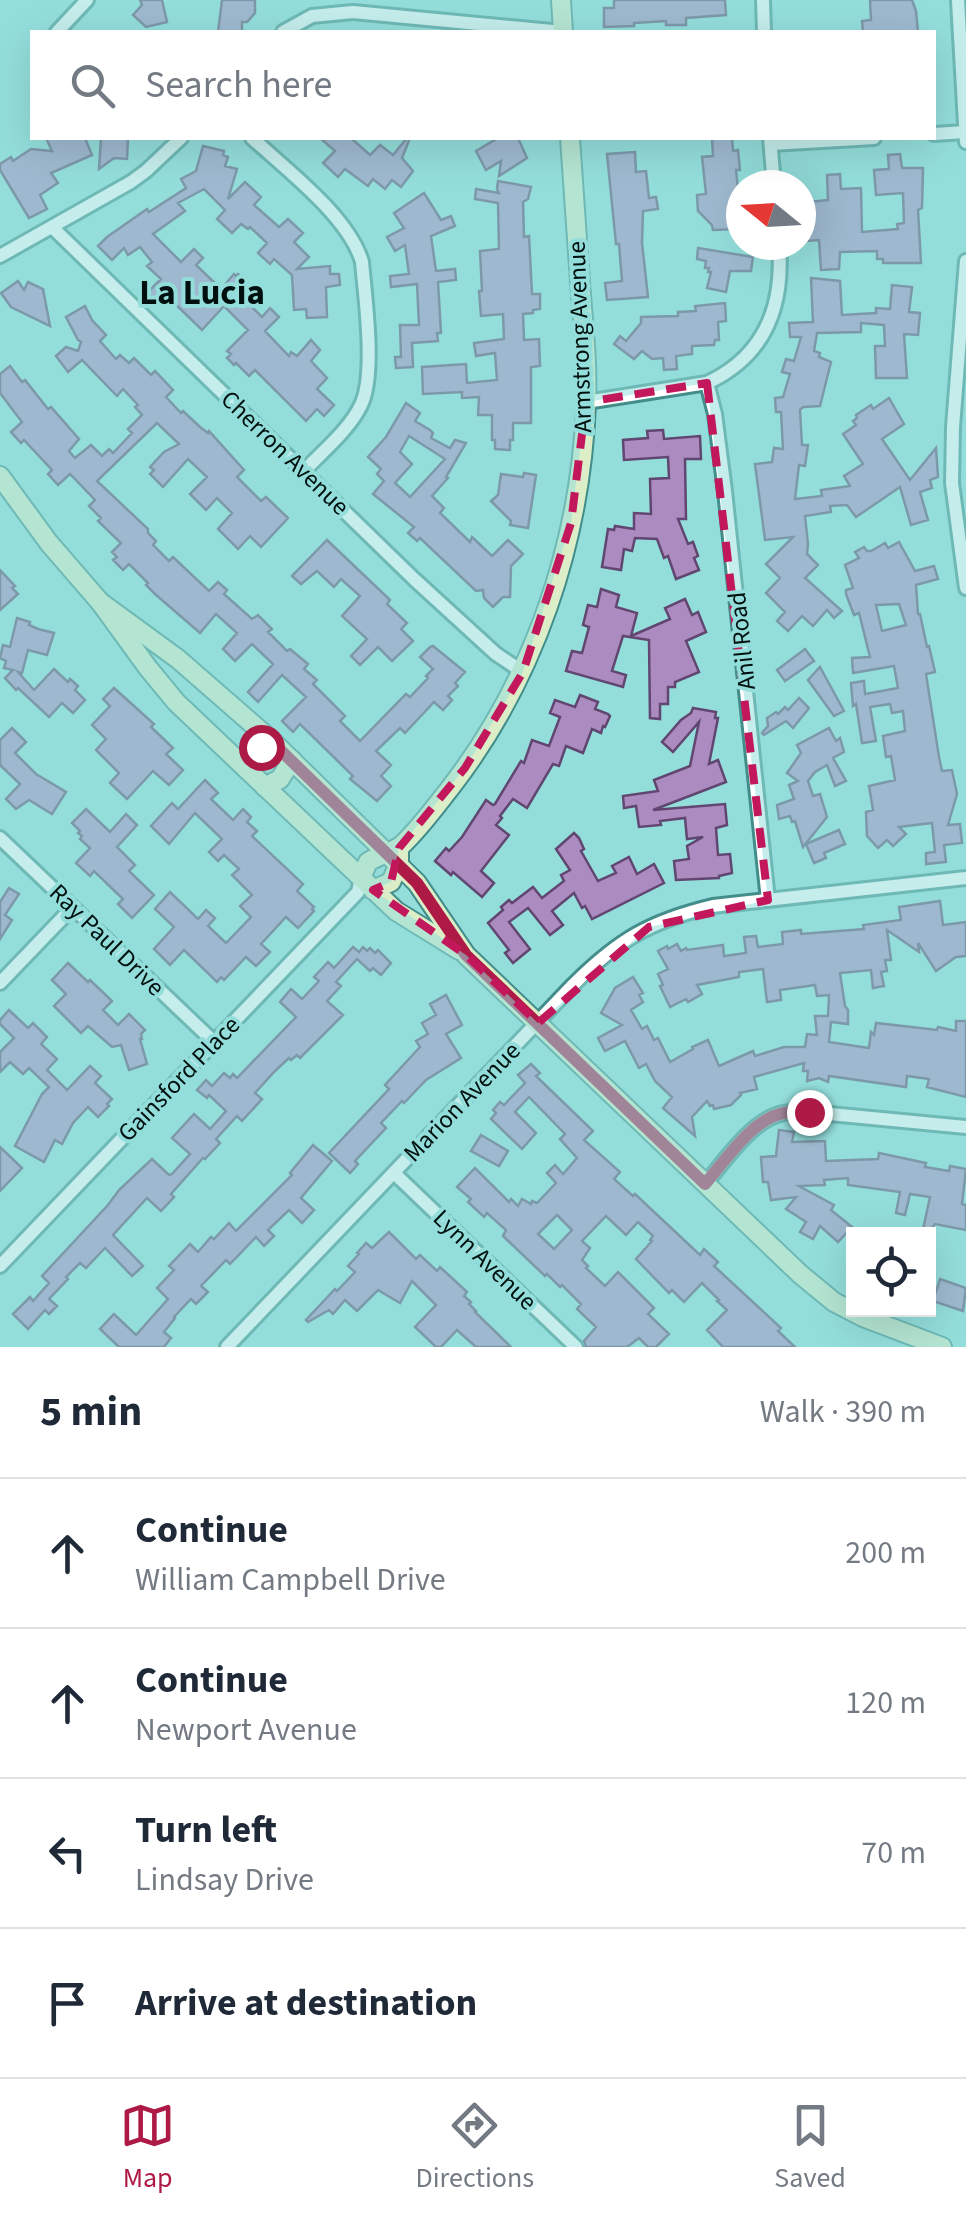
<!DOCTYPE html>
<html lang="en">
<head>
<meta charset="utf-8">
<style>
	:root { --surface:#fff; --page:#f6f6f7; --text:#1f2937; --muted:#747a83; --line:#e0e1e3; --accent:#ad1a45 }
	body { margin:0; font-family:"Source Sans 3",sans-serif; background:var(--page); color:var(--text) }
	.controls { position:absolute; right:30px; bottom:30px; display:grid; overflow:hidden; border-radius:0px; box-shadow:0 10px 40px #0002 }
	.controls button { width:90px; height:90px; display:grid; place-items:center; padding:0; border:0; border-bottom:2px solid var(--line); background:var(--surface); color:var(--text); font:50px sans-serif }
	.compass { position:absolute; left:726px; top:170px; width:90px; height:90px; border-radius:50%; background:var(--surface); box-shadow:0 10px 40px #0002; rotate:288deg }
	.stop { position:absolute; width:30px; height:30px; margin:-22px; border:8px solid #ad1a45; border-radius:50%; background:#fff }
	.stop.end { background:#ad1a45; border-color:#fff; box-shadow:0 2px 10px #0008 }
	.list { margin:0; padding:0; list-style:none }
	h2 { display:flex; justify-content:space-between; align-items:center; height:130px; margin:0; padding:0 40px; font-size:42px }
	h2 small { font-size:32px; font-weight:400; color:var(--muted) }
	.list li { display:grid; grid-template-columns:65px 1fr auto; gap:30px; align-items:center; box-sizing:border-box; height:150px; padding:0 40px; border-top:2px solid var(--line) }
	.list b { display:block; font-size:38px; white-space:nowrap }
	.list p { margin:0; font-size:32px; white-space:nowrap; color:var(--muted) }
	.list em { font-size:32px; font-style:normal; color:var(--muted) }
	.icon { flex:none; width:55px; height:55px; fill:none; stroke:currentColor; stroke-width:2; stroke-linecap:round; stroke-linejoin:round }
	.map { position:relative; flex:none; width:966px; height:1347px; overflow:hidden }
	.search { position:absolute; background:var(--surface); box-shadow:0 10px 40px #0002; left:30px; right:30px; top:30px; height:110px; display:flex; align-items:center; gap:25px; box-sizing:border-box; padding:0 35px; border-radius:0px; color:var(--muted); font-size:38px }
	.sheet { height:730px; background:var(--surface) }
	nav { display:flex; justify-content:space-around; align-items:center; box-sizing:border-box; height:140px; border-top:2px solid var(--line); background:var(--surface); font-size:28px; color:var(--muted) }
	nav a { display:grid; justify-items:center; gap:5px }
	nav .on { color:var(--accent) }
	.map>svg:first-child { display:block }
</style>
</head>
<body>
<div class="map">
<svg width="966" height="1347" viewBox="0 0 966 1347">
	<rect width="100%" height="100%" fill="#93dedb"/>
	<g fill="#ac8cc0" stroke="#604670" stroke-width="2.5" fill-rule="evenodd">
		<path d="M140 0H162L167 22 146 27 133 15 142 5Z"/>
		<path d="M222 0H255V13L247 22H242V32H218Z"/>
		<path d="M614 0H725L726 15 686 18V25H666V21L634 23V26L604 27V8H614Z"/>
		<path d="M870 0H912L916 11 918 32H863L862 21 871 20Z"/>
		<path d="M46 138H85L92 155 51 173 58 183 40 195 47 209 29 218 0 170V164L11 157 13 161 31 149 52 151Z"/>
		<path d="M101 138H128L127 159 114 158 99 169Z"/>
		<path d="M320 138H351L370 155 380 145 393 155 407 138H410L402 158 413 171 401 187 392 180 385 189 373 179 368 186 345 169 338 177 323 163 335 151Z"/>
		<path d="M498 138H518L527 158 499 176 501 161 486 170 476 151Z"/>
		<path d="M712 138H732L733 151 738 150 740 170H736L740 208H737L738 229 713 230 712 225 698 211 697 195 706 194 702 157 713 156Z"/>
		<path d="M203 146 224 151 223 155 228 157 225 166 237 169 228 199 245 182 261 197 254 205 279 227 288 219 303 233 294 242 309 257 297 269 330 266V274H339L340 285 326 287 327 317 307 318 306 309 294 310 292 275 274 259 270 264 258 253 267 243 250 227 248 229 241 224 232 233 217 219 225 210 204 189 178 203 185 211 153 234 181 262 194 249 203 258 196 265 221 289 234 274 236 276 238 274 247 283 238 293 262 317 270 308 279 317 265 331 289 356 291 352 297 356 311 340 320 350 311 361 327 378 317 389 334 405 324 416 317 409 306 421 255 370 249 376 236 363 234 365 227 358 231 354 227 351 248 330 224 306 202 330 167 296 159 304 147 293 161 279 147 266 152 262 140 247 128 255 124 248 112 260 98 246 107 237 147 209 149 212 186 188 181 179 196 171Z"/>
		<path d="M635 152 636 172 646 171 649 198 656 197 658 209 643 211 642 243 648 297 607 300 605 283 622 281 619 244H616L607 154Z"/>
		<path d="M900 154 902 168H923L922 208 918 210 921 263H883V259H877V251L840 252 839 269 821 270 819 240 807 241V225H810L808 202 828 200 827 175 840 174 841 189 861 188 862 232 898 229 897 224 904 223 903 193 876 195 874 170 889 169 888 155Z"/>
		<path d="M498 181 531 187 528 199 523 202 524 237 529 236 532 294H540V309L533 310V313L523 314 524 340 539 339 540 366 531 367V423H513V440H510V450L495 449V440H492V415H478L479 397 462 398V392L423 394 422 367 466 364 467 383 497 380 495 353 476 356 474 343 504 339 503 314 481 316 479 291H482L480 251 499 249 498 203 475 199 476 189 499 193 497 189Z"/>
		<path d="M424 193 441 220 451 216 455 226 431 236 436 271 455 269 456 280 438 282 441 333H437L438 341 412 343 413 367 396 368 395 357H401L400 325H419L417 284 391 287 390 276 409 274 405 245 395 251 387 237 404 228 394 213Z"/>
		<path d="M698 248 753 257 751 271H730L726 292 707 288 711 272H708L709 268H705L706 261 697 259Z"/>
		<path d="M811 278 840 281 842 315 876 313V308L890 309 892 285 912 287 909 312 920 313 918 335 904 334 907 378H876L875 346H885L884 325 861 323V332L817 333 814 351 820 353 819 357 831 362 820 406 803 407 800 410 802 445H808L805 466 799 465 795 499 822 496 821 490 850 486 844 476 863 464 843 434 856 425 853 421 857 418 856 415 871 405 873 409 889 398 904 424 882 439 910 480 936 448 938 477 930 480 932 488 920 492 928 520 911 525 900 487 856 517 847 505 830 506 831 512 805 516 808 544 807 554 818 565 805 578 842 611 834 618 827 610 813 626 802 616 788 631 777 621 785 612 766 593 780 578 766 564 793 537 765 540 755 464 772 462 774 448 783 449 781 412H776L775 398 783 397 790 374 782 372 786 359 794 361 801 337H790L789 323 813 322Z"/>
		<path d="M18 281 24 290 28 282 43 289 50 326 11 307 1 293Z"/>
		<path d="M725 303 726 321 718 322 719 340H715L714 345 692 346V354L676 356 677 369 664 370 663 358 652 359 642 351 634 359 614 344 620 336 626 341 641 323V317L678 316V312L696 311 695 306Z"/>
		<path d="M85 306 92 320 106 335 100 341 116 359 120 355 129 363 134 358 151 375 155 371 173 390 166 397 181 413 183 411 200 427 208 433 209 431 244 470 237 477 261 501 266 497 288 518 261 547 250 536 238 549 218 529 232 513 217 498 206 510 190 494 207 477 188 459 163 487 150 474 154 470 150 467 164 452 179 444 157 423 97 481 148 529V533L156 541 153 545 169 561 173 557 209 591 218 582 227 590 224 594 252 619 258 615 272 629 268 632 287 651 290 649 308 664 304 669 317 680 313 684 345 716 340 721 360 741 406 694 410 697 428 678 426 676 433 669 420 657 430 647 433 646 465 672 455 683 458 686 448 696 452 700 443 710 434 702 405 733 400 728 376 751 391 765 381 776 391 786 377 801 350 779 353 776 300 724 293 732 282 721 306 697 282 675 258 702 248 692 273 664 252 644 235 661 223 649 237 633 216 614 200 633 155 594 146 585 148 583 129 564 123 570 113 560 117 557 112 552 121 543 98 521 101 518 89 506 95 500 70 474 58 485 48 474 52 470 24 440 21 443 11 432 22 422 0 393V374L10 366 22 382 25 380 48 409 51 407 79 439 69 451 75 458 91 445 102 456 109 449 113 453 132 433 128 429 142 415 135 407 138 405 123 389 117 396 82 360 68 372 56 356 66 347 78 351 81 342 78 340 66 317Z"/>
		<path d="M406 403 420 413 415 421 430 430 433 433 431 438 450 448 455 440 466 443 446 477 448 478 432 496 444 508 440 513 470 542 472 537 492 556 508 540 523 554 511 566 510 597H503L493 607 484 598 483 590 476 591 420 538 417 541 408 533 414 527 373 494 384 481 377 474 381 469 368 457 386 437ZM409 436 445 459 410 497 395 483 412 464 400 452Z"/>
		<path d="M663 430 664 439 700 436 701 459H685L686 519H678L688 544 693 542 698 556 694 558 699 570 676 579 668 556 664 558 657 539 635 538 632 551 624 549 621 570 602 567 608 529 614 530 615 526 634 529V513L651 514 650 479 669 478 668 457 624 460 623 440 648 438 647 431Z"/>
		<path d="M524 473 536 475 528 528 510 525 511 521 491 501 498 495 501 474 523 477Z"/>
		<path d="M327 540 390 600 387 604 407 623 401 629 413 641 392 661 378 647 360 665 351 656 367 639 342 616 360 596 341 579 334 587 317 571 301 584 292 576Z"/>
		<path d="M899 542 915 571 934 566 938 579 916 585 918 614H920L927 647 929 646 935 672 926 674 939 757 942 771 952 770 957 794 948 825 960 824 962 843 944 845 946 862 926 864V853L935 852 932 823 899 827 906 834 893 846 887 840 878 848 867 836 866 812 873 810 869 786 895 780 891 756 886 757 883 736 905 731 903 711 892 713 890 704 870 707 876 741 862 743 856 704 853 706 851 683 864 681 865 694 898 688 894 666 853 673 852 658 870 657 859 613 854 615 846 594V590L853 588 845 565 859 558 855 552 864 547 867 551H871L885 543 888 548ZM899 604 906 625 882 631 876 605Z"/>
		<path d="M0 570 15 586 12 588 18 594 0 610Z"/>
		<path d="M601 589 619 595 616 607 637 613 631 636 670 619 665 608 685 599 692 615 698 612 706 632 686 641 699 672 675 682V687H668V704H660V719L650 718 649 640 623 636 612 671 626 675 623 687 566 671 572 651 582 653 589 627 583 625 588 605 597 607Z"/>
		<path d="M17 618 30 622 29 625 38 629 54 633 47 655 28 650 22 673 18 672 34 690 54 669 68 682 70 679 78 686 75 690 85 700 73 713 62 703 49 717 18 688 16 690 5 678 13 670 4 668 6 661 0 658 3 645 10 647Z"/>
		<path d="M805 649 814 661 785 681 777 670Z"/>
		<path d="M820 667 844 711 834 716 808 680Z"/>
		<path d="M114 688 154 724 151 727 173 748 166 754 183 770 169 785 153 771 127 799 110 783 119 773 96 750 106 739 92 725 110 706 103 699Z"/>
		<path d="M580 695 598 702 595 709 608 714 610 716 605 727 603 726 601 733 592 729 583 753 566 746 559 766 553 764 527 808 513 799 500 816 502 818 496 825 509 835 481 871 494 883 482 897 453 872 451 875 435 861 446 848 449 851 462 837 486 800 493 805 495 804 521 761 524 763 532 740 549 746 560 717 550 713 555 700 575 707Z"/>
		<path d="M799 698 809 708 793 728 786 721 764 735 762 733 768 726 767 718 776 712 778 714 785 707 788 710Z"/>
		<path d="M693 708 716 712 715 718H718L709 764 718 760 726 782 653 810 725 804 727 825 716 828 718 855 730 854 732 873 719 876V878L676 880 674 861 689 859 687 846 703 837 687 839 685 818 660 821 661 825 639 827 636 806 624 808 623 796 658 791 654 780 690 766 699 722 673 752 662 742 681 720 691 713Z"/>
		<path d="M12 728 26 742 15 753 36 774 66 792 52 814 29 800 16 809 6 799 20 784 0 765V740Z"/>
		<path d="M829 728 836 741 840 738 844 752 833 758 846 781 835 786 827 765 815 772 808 781 813 796 820 794 827 817 803 847 795 821 792 822 790 816 779 819 777 805 794 799 789 785 798 781 787 773 801 753 797 745Z"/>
		<path d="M205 780 218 793 211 799 233 820 243 809 251 817 247 822 257 831 252 836 303 884 297 891 314 907 312 909 314 911 298 928 286 917 261 944 270 952 256 966 246 957 224 980 221 977 217 982 184 950 170 965 154 949 174 927 155 909 170 892 198 919 206 910 215 918 208 926 226 943 251 917 240 906 252 895 232 875 239 869 224 855 218 861 209 852 222 839 195 813 169 844 151 826 172 803 178 809Z"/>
		<path d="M86 809 110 832 126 814 137 825 117 847 135 865 129 871 154 895 132 918 118 904 123 899 94 871 90 876 76 863 90 848 80 839 82 836 78 833 80 831 72 823Z"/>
		<path d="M839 830 845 844 824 853 826 858 814 863 806 844Z"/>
		<path d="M574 833 579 838 584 849 581 851 598 881 616 873 612 866 629 857 637 874 654 864 664 883 592 919 585 906 582 908 574 893 552 911 563 925 550 935 528 908 509 922 530 949 513 963 505 953 509 950 488 923 503 910 501 907 509 900 512 903 533 887 542 898 564 881 561 875 570 870 556 849Z"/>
		<path d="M9 888 19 894 5 915 12 920 0 939V902Z"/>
		<path d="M940 901 943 925 966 922V956L956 957 936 971 918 943 919 952 887 930 891 960H885L887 971 881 972 884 986 873 988 871 970 840 973 845 1006 848 1010V1024L831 1022 829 1042 869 1048 871 1032 874 1035 876 1023 937 1030 938 1027 956 1031V1021H966V1097L927 1087 929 1079 907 1076 906 1087 829 1076 828 1082 819 1078 807 1081 808 1071H803L804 1063 754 1077 757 1089 740 1093 741 1095 731 1105 714 1109 713 1105 710 1106 707 1101 692 1117 695 1136 663 1108 672 1097 655 1081 646 1064 639 1068 625 1041 605 1051 598 1038 622 1025 601 1013 615 988 633 977 643 993 639 995 643 1002 631 1010 642 1029 647 1026 654 1040 658 1038 670 1062 693 1049 692 1047 708 1040 719 1066 753 1051 755 1056 784 1047H805L807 1034 817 1035 815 1016H828L829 995 817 996 815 985 780 990 781 1000 767 1002 763 969 739 972V977L697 985 702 994 688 1002 686 999 670 1007 660 986 663 985 658 974 668 969 658 951 667 946 668 949 677 944 681 951 686 948 687 950 723 945 724 956 746 953 744 937 756 936 758 947 783 944 782 932 801 930V934L864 929 863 925 901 920 899 907Z"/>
		<path d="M353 947 359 952 363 947 367 951 370 948 375 953 378 950 391 963 381 975 373 968 370 971 357 959 336 982 341 986 327 1001 343 1015 300 1058 297 1055 291 1060 289 1058 275 1071 255 1093 262 1099 242 1121 237 1116 216 1139 220 1143 205 1159 203 1158 171 1194 174 1197 161 1211 147 1198 113 1235 143 1266 132 1276 105 1248 86 1268 80 1263 66 1277 68 1279 49 1299 57 1306 49 1314 45 1310 28 1329 13 1314 30 1297 33 1301 49 1283 42 1276 108 1205 119 1190 152 1159 169 1175 172 1174 190 1154 172 1138 194 1114 210 1129 226 1111 209 1095 207 1098 197 1090 206 1080 212 1086 224 1073 230 1078 233 1074 237 1078 296 1017 280 1002 291 989 302 999 319 981 314 977 328 962 334 968Z"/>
		<path d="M68 963 88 982 90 980 112 1001 103 1010 118 1025 129 1014 145 1030 141 1034 142 1039H140L147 1064 129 1070 121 1045 112 1047 88 1026 81 1033 54 1006 66 994 52 980Z"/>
		<path d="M446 995 462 1025 446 1034 461 1058 426 1080 404 1103 402 1101 381 1123 386 1128 355 1161 358 1164 350 1173 329 1153 389 1089 385 1085 420 1047 416 1041 428 1034 422 1023 436 1015 430 1004Z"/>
		<path d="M9 1010 28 1028 33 1023 47 1037 41 1044 57 1059 47 1070 67 1090 90 1066 101 1076 95 1083 112 1099 107 1104 109 1106 98 1117 88 1107 73 1123 62 1144 55 1140 44 1162 15 1146 42 1094 49 1087 29 1068 23 1074 10 1062 0 1072V1052L14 1038 0 1024V1020Z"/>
		<path d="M531 1064 540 1073 536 1076 593 1131 584 1140 620 1172 614 1179 633 1196 635 1194 700 1255 704 1249 718 1262 714 1266 781 1328 778 1331 795 1347H723L707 1330 727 1310 717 1301 719 1300 702 1283 684 1302 672 1290 669 1293 636 1259 652 1241 650 1240 653 1236 638 1222 626 1235 606 1216 582 1241 590 1248 582 1260 588 1266 586 1268 605 1286 618 1272 654 1308 648 1314 669 1334 656 1347H648L639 1338 627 1347H586L584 1341 596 1327 577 1309 581 1304 562 1285 560 1287 547 1274 545 1276 503 1236 506 1230 487 1213 484 1217 468 1202 471 1199 457 1187 475 1168 509 1202 511 1199 518 1206 522 1199 531 1204 532 1201 537 1203 556 1183 547 1173 555 1165 563 1174 577 1158 560 1139 565 1134 529 1097 515 1112 536 1133 522 1149 491 1119 496 1113 493 1110 500 1102 504 1105 525 1083 518 1075ZM557 1215 572 1230 554 1249 538 1234Z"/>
		<path d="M779 1130 794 1132 792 1142 825 1141 826 1161 878 1159 879 1153 926 1163 925 1167 949 1171 950 1166 966 1169 962 1204 966 1205V1230L935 1224 927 1234H922L930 1197 910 1194 905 1215 896 1213 900 1192 848 1185V1178L824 1180 825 1185 799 1186 834 1205 831 1210 852 1227 838 1242 820 1226 813 1239 800 1232 806 1222 786 1209 796 1197 771 1200 768 1182H763L761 1157 776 1156Z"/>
		<path d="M481 1135 508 1151 499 1166 471 1151Z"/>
		<path d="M313 1145 332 1161 301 1198 314 1210 302 1223 289 1210 268 1230 274 1236 264 1246 256 1237 230 1264 226 1260 201 1286 208 1292 196 1304 191 1299 174 1317 175 1318 164 1332 171 1338 164 1347H119L100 1329 114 1314 136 1335 168 1299 157 1288 174 1270 169 1266 190 1244 198 1252 211 1237 214 1239 229 1223 236 1231 292 1175 290 1173Z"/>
		<path d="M0 1147 22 1168 0 1191Z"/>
		<path d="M389 1232 416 1259 420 1255 437 1271 440 1267 467 1292 464 1296 471 1302 469 1304 476 1311 475 1312 511 1347H476L457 1330 441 1347H436L415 1327 436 1305 412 1281 400 1303 378 1290 357 1311 345 1300 333 1314 329 1310 308 1322 306 1320 335 1289 337 1291 355 1272 348 1266 359 1254 357 1253 366 1243 372 1248Z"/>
		<path d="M940 1279 966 1288 963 1311 933 1301Z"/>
	</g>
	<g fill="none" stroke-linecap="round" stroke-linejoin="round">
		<g stroke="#428d8a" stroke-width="18">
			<g id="street">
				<path d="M763 0 764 32"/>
				<path d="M958 0 966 142"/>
				<path d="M57 32 87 0"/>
				<path d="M283 32 312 16 353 12 563 32"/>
				<path d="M934 134 966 132"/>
				<path d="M252 138C287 170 349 217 362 262 365 297 376 374 361 405 349 430 323 451 304 471"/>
				<path d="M770 138 774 185"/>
				<path d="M771 144 874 138"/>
				<path d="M52 227 414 579 496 654 523 672"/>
				<path d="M0 256 131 182 146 171 181 138"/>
				<path d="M966 261 953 427 952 483 966 588"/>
				<path d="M707 383 715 414 725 491 768 900"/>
				<path d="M586 402 707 383C765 356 784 306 779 245"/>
				<path d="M0 838 214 1042"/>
				<path d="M0 983 72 908"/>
				<path d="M394 1173 576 1347"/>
				<path d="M705 1184C725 1161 753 1118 784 1113 792 1111 801 1113 809 1112L966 1127"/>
				<path d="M0 1266 358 892 361 878"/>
				<path d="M227 1347 573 985C618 940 650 921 713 906L966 878"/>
			</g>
		</g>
		<g stroke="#428d8a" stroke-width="22">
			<g id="secondary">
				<path d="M561 0 563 32"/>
				<path d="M0 476 49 543 100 602 148 668 176 702 396 911 459 950"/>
				<path d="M100 602 178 659 272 741 417 883 466 955 800 1274 834 1302 863 1317 942 1347"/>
				<path d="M247 768 256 751 272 741"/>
				<path d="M265 787 280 779 292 760"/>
				<path d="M361 878 368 862C379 855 393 852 402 845 420 828 436 806 451 787 535 678 581 541 586 404 588 364 583 323 580 282 577 234 573 186 570 138"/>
				<path d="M373 890 391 882 399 864V853"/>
			</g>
		</g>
		<use href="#street" stroke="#fff" stroke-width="12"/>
		<use href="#secondary" stroke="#dbeec8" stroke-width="18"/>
	</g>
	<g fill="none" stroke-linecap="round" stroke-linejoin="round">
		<path stroke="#ad1a45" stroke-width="12" d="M261 747 272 742 417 883 466 955 705 1184C725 1161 753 1118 784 1113 792 1111 801 1113 809 1112"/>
	</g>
	<path d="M0 0H966V1347H0ZM707 383 768 900 649 927 538 1023 466 955 373 890 391 882 399 848 465 768 523 672 571 523 586 402Z" fill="#93dedb" fill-opacity=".55" fill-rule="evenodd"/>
	<path fill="none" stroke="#c2185b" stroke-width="8" stroke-dasharray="20 12" stroke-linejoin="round" d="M707 383 768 900 649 927 538 1023 466 955 373 890 391 882 399 848 465 768 523 672 571 523 586 402Z"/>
	<g text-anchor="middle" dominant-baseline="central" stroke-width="8" stroke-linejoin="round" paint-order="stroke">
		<g font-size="25" fill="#00100f" stroke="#93dedb">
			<text transform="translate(580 337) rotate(-92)">Armstrong Avenue</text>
			<text transform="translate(285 453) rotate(44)">Cherron Avenue</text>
			<text transform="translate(742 641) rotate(-96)">Anil Road</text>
			<text transform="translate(107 940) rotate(44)">Ray Paul Drive</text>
			<text transform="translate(179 1079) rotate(-46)">Gainsford Place</text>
			<text transform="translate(462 1102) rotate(-46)">Marion Avenue</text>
			<text transform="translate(485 1260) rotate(44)">Lynn Avenue</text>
		</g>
		<g font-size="35" font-weight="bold" fill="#00100f" stroke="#93dedb">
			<text x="202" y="293">La Lucia</text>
		</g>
	</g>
</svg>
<div class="controls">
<button><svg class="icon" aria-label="locate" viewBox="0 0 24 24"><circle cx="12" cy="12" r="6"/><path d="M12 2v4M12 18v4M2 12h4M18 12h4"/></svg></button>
</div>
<svg class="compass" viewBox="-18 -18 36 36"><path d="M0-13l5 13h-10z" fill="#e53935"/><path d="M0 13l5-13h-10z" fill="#747a83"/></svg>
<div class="stop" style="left:261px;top:747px"></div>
<div class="stop end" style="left:809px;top:1112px"></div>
<div class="search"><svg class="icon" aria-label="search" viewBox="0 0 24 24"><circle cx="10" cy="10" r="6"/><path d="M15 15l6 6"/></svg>Search here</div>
</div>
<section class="sheet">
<h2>5 min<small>Walk · 390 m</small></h2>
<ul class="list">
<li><svg class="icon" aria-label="ahead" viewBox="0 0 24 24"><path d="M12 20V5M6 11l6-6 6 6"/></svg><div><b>Continue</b><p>William Campbell Drive</p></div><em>200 m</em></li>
<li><svg class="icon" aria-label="ahead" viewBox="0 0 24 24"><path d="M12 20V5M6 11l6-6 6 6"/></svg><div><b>Continue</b><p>Newport Avenue</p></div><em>120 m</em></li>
<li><svg class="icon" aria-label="left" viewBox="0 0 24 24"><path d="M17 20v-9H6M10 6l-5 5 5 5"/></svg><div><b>Turn left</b><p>Lindsay Drive</p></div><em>70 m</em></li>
<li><svg class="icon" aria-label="arrive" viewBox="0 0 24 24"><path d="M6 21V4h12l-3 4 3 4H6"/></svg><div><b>Arrive at destination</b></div></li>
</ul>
</section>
<nav>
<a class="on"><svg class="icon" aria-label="map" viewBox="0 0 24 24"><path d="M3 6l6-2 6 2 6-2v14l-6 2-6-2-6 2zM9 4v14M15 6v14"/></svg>Map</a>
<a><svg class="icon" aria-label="directions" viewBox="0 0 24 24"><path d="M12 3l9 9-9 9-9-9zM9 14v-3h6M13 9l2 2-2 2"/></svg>Directions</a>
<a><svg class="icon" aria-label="saved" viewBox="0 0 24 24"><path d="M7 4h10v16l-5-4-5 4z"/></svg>Saved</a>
</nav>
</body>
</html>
